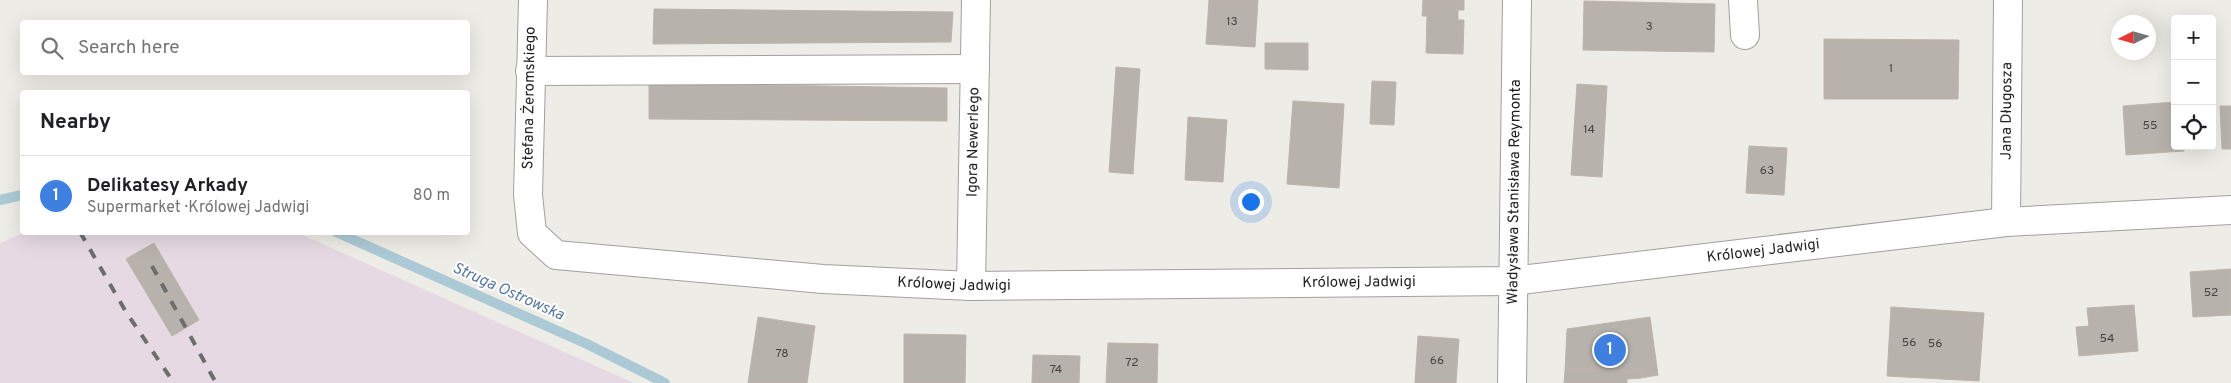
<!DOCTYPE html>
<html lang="en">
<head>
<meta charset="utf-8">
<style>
	:root { --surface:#fff; --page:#f2f2f2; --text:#202124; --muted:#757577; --line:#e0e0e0; --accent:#b4241a }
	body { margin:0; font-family:Overpass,sans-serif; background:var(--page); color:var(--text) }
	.controls { position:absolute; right:15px; top:15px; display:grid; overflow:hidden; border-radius:5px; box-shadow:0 5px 20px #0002 }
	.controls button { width:45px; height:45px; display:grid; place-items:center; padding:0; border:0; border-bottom:1px solid var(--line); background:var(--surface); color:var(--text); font:25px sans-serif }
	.compass { position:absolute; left:2111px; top:15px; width:45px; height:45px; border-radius:50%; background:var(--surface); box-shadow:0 5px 20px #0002; rotate:265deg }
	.you { position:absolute; left:1250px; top:201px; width:18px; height:18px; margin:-12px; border:4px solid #fff; border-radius:50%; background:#1a73e8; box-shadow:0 0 0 8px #1a73e833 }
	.badge { display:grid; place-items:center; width:32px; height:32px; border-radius:50%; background:var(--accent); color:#fff; font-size:16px; font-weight:700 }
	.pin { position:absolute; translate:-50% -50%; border:2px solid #fff; box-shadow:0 1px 5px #0006 }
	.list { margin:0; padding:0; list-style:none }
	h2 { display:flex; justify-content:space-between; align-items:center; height:65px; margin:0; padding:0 20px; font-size:21px }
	h2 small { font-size:16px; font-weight:400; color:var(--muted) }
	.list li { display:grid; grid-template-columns:32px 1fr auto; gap:15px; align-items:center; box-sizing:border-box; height:80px; padding:0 20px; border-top:1px solid var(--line) }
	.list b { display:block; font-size:19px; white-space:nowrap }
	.list p { margin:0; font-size:16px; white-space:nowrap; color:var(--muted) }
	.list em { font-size:16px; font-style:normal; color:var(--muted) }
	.icon { flex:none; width:28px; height:28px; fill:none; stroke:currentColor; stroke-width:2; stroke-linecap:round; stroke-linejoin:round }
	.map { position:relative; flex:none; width:2231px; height:383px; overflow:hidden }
	.search { position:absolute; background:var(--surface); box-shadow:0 5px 20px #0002; left:20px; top:20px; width:450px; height:55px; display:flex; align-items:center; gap:12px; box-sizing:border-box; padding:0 18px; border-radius:5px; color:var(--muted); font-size:19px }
	.panel { position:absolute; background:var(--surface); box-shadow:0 5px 20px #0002; left:20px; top:90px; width:450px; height:145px; border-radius:5px }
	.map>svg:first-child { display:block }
</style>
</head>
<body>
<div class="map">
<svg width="2231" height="383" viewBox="0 0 2231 383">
	<rect width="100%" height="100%" fill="#eeece6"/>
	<path fill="#e6d9e3" d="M26 232 298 233 634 383H0V243Z"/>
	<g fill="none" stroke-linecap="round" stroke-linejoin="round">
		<g stroke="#accad6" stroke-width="10">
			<path d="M0 200 22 195"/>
			<path d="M336 232 587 344 665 383"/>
		</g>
	</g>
	<g fill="#b7b2ac" stroke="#beb4aa">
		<path d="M1209 0H1258L1255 47 1206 44Z"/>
		<path d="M1423 0H1464V10H1458V20H1464L1463 54 1426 53 1427 16H1422Z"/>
		<path d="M1584 1 1715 4 1714 52 1583 50Z"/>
		<path d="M654 9 953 12 951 42 653 44Z"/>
		<path d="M1824 39 1959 40 1958 99H1824Z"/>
		<path d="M1265 43H1308V70L1265 69Z"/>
		<path d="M1116 67 1140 69 1133 174 1109 172Z"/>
		<path d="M1372 81 1396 82 1394 125 1370 124Z"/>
		<path d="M649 83 947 88V121L649 119Z"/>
		<path d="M1577 84 1607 86 1602 177 1571 175Z"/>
		<path d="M1293 101 1344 104 1339 188 1287 184Z"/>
		<path d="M2175 102V146H2184V151L2126 155 2123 106Z"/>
		<path d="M2220 106H2231V149H2222Z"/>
		<path d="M1188 117 1227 120 1223 182 1185 180Z"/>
		<path d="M1749 146 1787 148 1784 195 1746 193Z"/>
		<path d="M154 243 199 320 172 336 126 259Z"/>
		<path d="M2231 269V315L2193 317 2190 272Z"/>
		<path d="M2134 305 2138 351 2079 356 2076 327 2089 326 2087 308Z"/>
		<path d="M1891 307 1984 313 1979 381 1887 376Z"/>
		<path d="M758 317 815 326 807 383H748Z"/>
		<path d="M1650 317 1658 375 1641 378 1640 371H1565L1567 329Z"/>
		<path d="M904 334 966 335 965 383H904Z"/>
		<path d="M1418 336 1459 339 1456 383H1415Z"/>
		<path d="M1108 343 1158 344 1157 383H1106Z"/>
		<path d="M1033 355 1080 356 1079 383H1032Z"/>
		<path d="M1565 371H1640L1641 378 1627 379V383H1564Z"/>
	</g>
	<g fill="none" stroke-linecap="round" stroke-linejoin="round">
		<g stroke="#a0a0a0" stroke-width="30">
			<g id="minor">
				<path id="s1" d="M533 0 528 195 532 233 556 255 823 279 971 286 1512 281 2006 222 2231 210"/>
				<path d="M1743 0 1745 35"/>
				<path d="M530 71 975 69"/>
				<path id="s2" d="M2006 222 2008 0"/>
				<path id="s3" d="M971 286 976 0"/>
				<path id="s4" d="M1512 383 1517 0"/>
			</g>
		</g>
		<use href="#minor" stroke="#fff" stroke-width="28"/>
		<g stroke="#6d6d6d" stroke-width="4" stroke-dasharray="10 10" stroke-linecap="butt">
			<path d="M80 232 126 312 174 383"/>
			<path d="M152 266 216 383"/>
		</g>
	</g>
	<g text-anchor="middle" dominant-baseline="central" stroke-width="4" stroke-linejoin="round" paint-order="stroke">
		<g font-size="12" fill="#454442">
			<text x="1232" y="22">13</text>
			<text x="1649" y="27">3</text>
			<text x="1891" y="69">1</text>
			<text x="2150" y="126">55</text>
			<text x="1589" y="130">14</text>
			<text x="1767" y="171">63</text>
			<text x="2211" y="293">52</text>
			<text x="2107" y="339">54</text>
			<text x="1909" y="343">56</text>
			<text x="1935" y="344">56</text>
			<text x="782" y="354">78</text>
			<text x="1437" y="361">66</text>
			<text x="1132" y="363">72</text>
			<text x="1056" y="370">74</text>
		</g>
		<g font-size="15" fill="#1f1f1f" stroke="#fff">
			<text transform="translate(530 98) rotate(-89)">Stefana Żeromskiego</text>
			<text stroke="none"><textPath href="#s2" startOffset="111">Jana Długosza</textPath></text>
			<text stroke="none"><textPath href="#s3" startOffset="144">Igora Newerlego</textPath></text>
			<text stroke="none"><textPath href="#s4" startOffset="191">Władysława Stanisława Reymonta</textPath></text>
			<text stroke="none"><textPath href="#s1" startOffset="1476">Królowej Jadwigi</textPath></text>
			<text stroke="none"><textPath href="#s1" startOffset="1070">Królowej Jadwigi</textPath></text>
			<text stroke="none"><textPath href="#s1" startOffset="665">Królowej Jadwigi</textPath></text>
		</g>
		<g font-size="16" font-style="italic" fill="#5778a2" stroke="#fff">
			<text transform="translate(508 292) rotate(24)">Struga Ostrowska</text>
		</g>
	</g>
</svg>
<div class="controls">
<button>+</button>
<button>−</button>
<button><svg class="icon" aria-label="locate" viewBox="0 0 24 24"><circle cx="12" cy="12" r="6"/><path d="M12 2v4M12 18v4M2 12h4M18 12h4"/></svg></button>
</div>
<svg class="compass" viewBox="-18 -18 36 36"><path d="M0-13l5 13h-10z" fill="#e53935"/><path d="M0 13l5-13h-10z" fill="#757577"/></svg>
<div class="you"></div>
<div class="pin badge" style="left:1610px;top:350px;background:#3f7fe0">1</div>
<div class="search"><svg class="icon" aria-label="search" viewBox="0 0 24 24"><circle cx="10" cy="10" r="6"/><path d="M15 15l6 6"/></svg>Search here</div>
<section class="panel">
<h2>Nearby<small></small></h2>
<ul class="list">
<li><span class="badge" style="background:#3f7fe0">1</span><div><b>Delikatesy Arkady</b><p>Supermarket · Królowej Jadwigi</p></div><em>80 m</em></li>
</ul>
</section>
</div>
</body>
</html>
